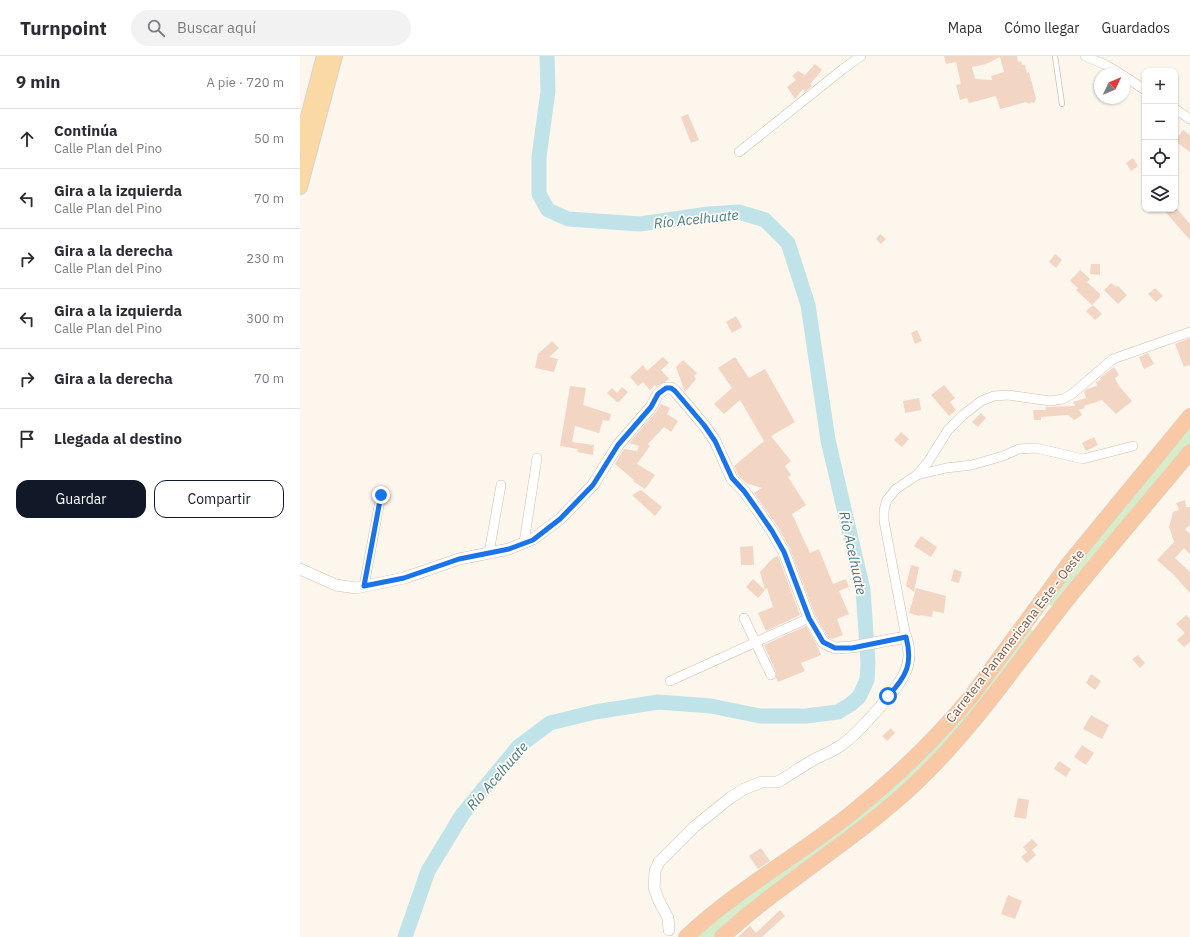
<!DOCTYPE html>
<html lang="es">
<head>
<meta charset="utf-8">
<style>
	:root { --surface:#fff; --page:#f2f2f3; --text:#2b2b33; --muted:#7c7c81; --line:#e1e1e2; --accent:#111827 }
	body { margin:0; font-family:"IBM Plex Sans",sans-serif; background:var(--page); color:var(--text) }
	.controls { position:absolute; right:12px; top:12px; display:grid; overflow:hidden; border-radius:8px; box-shadow:0 1px 3px #0004 }
	.controls button { width:36px; height:36px; display:grid; place-items:center; padding:0; border:0; border-bottom:1px solid var(--line); background:var(--surface); color:var(--text); font:20px sans-serif }
	.compass { position:absolute; left:794px; top:12px; width:36px; height:36px; border-radius:50%; background:var(--surface); box-shadow:0 1px 3px #0004; rotate:46deg }
	.stop { position:absolute; width:12px; height:12px; margin:-9px; border:3px solid #1a73e8; border-radius:50%; background:#fff }
	.stop.end { background:#1a73e8; border-color:#fff; box-shadow:0 1px 4px #0008 }
	.list { margin:0; padding:0; list-style:none }
	h2 { display:flex; justify-content:space-between; align-items:center; height:52px; margin:0; padding:0 16px; font-size:17px }
	h2 small { font-size:13px; font-weight:400; color:var(--muted) }
	.list li { display:grid; grid-template-columns:26px 1fr auto; gap:12px; align-items:center; box-sizing:border-box; height:60px; padding:0 16px; border-top:1px solid var(--line) }
	.list b { display:block; font-size:15px; white-space:nowrap }
	.list p { margin:0; font-size:13px; white-space:nowrap; color:var(--muted) }
	.list em { font-size:13px; font-style:normal; color:var(--muted) }
	.actions { display:flex; gap:8px; padding:12px 16px }
	.actions a { flex:1; padding:9px 0; border:1px solid var(--accent); border-radius:12px; text-align:center; font-size:14px; color:var(--accent) }
	.actions .main { background:var(--accent); color:#fff }
	.icon { flex:none; width:22px; height:22px; fill:none; stroke:currentColor; stroke-width:2; stroke-linecap:round; stroke-linejoin:round }
	.map { position:relative; flex:none; width:890px; height:881px; overflow:hidden }
	header { display:flex; align-items:center; gap:24px; box-sizing:border-box; height:56px; padding:0 20px; background:var(--surface); border-bottom:1px solid var(--line) }
	header strong { font-size:19px }
	nav { display:flex; gap:22px; margin-inline-start:auto; font-size:14px }
	.search { width:280px; height:36px; background:var(--page); display:flex; align-items:center; gap:10px; box-sizing:border-box; padding:0 14px; border-radius:22px; color:var(--muted); font-size:15px }
	main { display:flex }
	aside { flex:1; background:var(--surface) }
	.map>svg:first-child { display:block }
</style>
</head>
<body>
<header>
<strong>Turnpoint</strong>
<div class="search"><svg class="icon" aria-label="search" viewBox="0 0 24 24"><circle cx="10" cy="10" r="6"/><path d="M15 15l6 6"/></svg>Buscar aquí</div>
<nav><a>Mapa</a><a>Cómo llegar</a><a>Guardados</a></nav>
</header>
<main>
<aside>
<h2>9 min<small>A pie · 720 m</small></h2>
<ul class="list">
<li><svg class="icon" aria-label="ahead" viewBox="0 0 24 24"><path d="M12 20V5M6 11l6-6 6 6"/></svg><div><b>Continúa</b><p>Calle Plan del Pino</p></div><em>50 m</em></li>
<li><svg class="icon" aria-label="left" viewBox="0 0 24 24"><path d="M17 20v-9H6M10 6l-5 5 5 5"/></svg><div><b>Gira a la izquierda</b><p>Calle Plan del Pino</p></div><em>70 m</em></li>
<li><svg class="icon" aria-label="right" viewBox="0 0 24 24"><path d="M7 20v-9h11M14 6l5 5-5 5"/></svg><div><b>Gira a la derecha</b><p>Calle Plan del Pino</p></div><em>230 m</em></li>
<li><svg class="icon" aria-label="left" viewBox="0 0 24 24"><path d="M17 20v-9H6M10 6l-5 5 5 5"/></svg><div><b>Gira a la izquierda</b><p>Calle Plan del Pino</p></div><em>300 m</em></li>
<li><svg class="icon" aria-label="right" viewBox="0 0 24 24"><path d="M7 20v-9h11M14 6l5 5-5 5"/></svg><div><b>Gira a la derecha</b></div><em>70 m</em></li>
<li><svg class="icon" aria-label="arrive" viewBox="0 0 24 24"><path d="M6 21V4h12l-3 4 3 4H6"/></svg><div><b>Llegada al destino</b></div></li>
</ul>
<div class="actions"><a class="main">Guardar</a><a>Compartir</a></div>
</aside>
<div class="map">
<svg width="890" height="881" viewBox="0 0 890 881">
	<rect width="100%" height="100%" fill="#fdf6ec"/>
	<g fill="#d8ecc9">
		<path d="M890 368V389L753 551 749 548 748 545Z"/>
		<path d="M729 571 734 576 677 655 613 724 415 881H397L414 866 544 768Z"/>
	</g>
	<g fill="none" stroke-linecap="round" stroke-linejoin="round">
		<path stroke="#bfe3e8" stroke-width="15" d="M105 881 128 815 162 759 218 691 250 667 295 656 358 646 411 650 460 660H506L538 656 551 648 559 641 567 624 568 606 563 534 528 384 508 249 488 187 465 164 439 156 408 158 340 168 268 163 248 154 239 138V101L248 35 247 0"/>
	</g>
	<g fill="#f3d5c3" fill-rule="evenodd">
		<path d="M644 0H717L718 6 721 5 722 9H725L727 17 729 16 736 43 734 47 731 46 730 48 726 46 700 53 696 40 669 47 667 42 660 44 656 29 661 28 656 6 646 8ZM700 1 704 16 691 20 692 24 675 23 672 11 686 8Z"/>
		<path d="M515 8 522 14 510 28 512 30 505 36 503 33 495 43 487 31 496 24 492 20 498 15 505 19Z"/>
		<path d="M388 58 399 84 391 87 381 61Z"/>
		<path d="M883 74 890 79V96L875 85Z"/>
		<path d="M833 102 838 110 831 115 826 107Z"/>
		<path d="M863 153H877L890 168V184Z"/>
		<path d="M580 178 586 183 581 188 576 183Z"/>
		<path d="M755 198 762 204 756 212 749 206Z"/>
		<path d="M791 208H800V219L790 218Z"/>
		<path d="M780 214 790 223 787 226 800 238V241L792 249 776 234 778 232 770 225Z"/>
		<path d="M811 227 816 231 817 229 827 239 818 248 804 234Z"/>
		<path d="M855 232 863 240 856 246 848 238Z"/>
		<path d="M793 249 802 258 795 264 786 255Z"/>
		<path d="M436 260 442 271 432 277 426 266Z"/>
		<path d="M617 274 622 285 615 288 611 277Z"/>
		<path d="M890 282V309L884 311 875 288Z"/>
		<path d="M252 285 259 292 249 301 258 303 254 316 235 312 238 298Z"/>
		<path d="M848 297 854 308 844 313 839 301Z"/>
		<path d="M363 301 369 307 361 314 369 323 366 325 356 331 355 329 350 334 343 326 338 330 330 321 343 309 347 315Z"/>
		<path d="M435 301 449 322 465 313 495 366 471 380 491 405 485 410 491 419 488 421 506 449 492 458 510 497 519 493 533 528 546 523 549 531 539 535 549 558 537 563 543 579 532 583 528 581 515 559 490 493 478 471 454 437 462 432 446 427 438 419 434 410 464 385 440 344 424 358 414 348 432 332 418 312Z"/>
		<path d="M383 304 397 317 394 320 396 323 385 336 376 311Z"/>
		<path d="M814 311 819 319 815 322 819 330 832 345 816 358 802 344 784 350 785 352 779 354 782 359 774 364 768 359 741 361V364H734L733 354H746L745 351 775 350 773 346 786 342 784 336 787 333 797 330 796 326 801 324 800 322Z"/>
		<path d="M644 329 655 342 650 346 656 354 649 360 631 339Z"/>
		<path d="M270 330 286 332 283 349 311 358 309 365 303 364 299 377 275 370 272 386 294 389 293 399 277 396 278 393 260 390Z"/>
		<path d="M322 331 328 336 319 346H317L307 337 312 332 317 337Z"/>
		<path d="M619 342 621 354 605 357 603 345Z"/>
		<path d="M361 348 370 352 367 358 378 365 371 376 364 371 348 388 350 390 337 408 355 419 345 433 333 425 334 424 315 408 324 393 337 395 339 390 329 387 356 356Z"/>
		<path d="M681 357 686 362 678 371 672 366Z"/>
		<path d="M601 376 609 383 602 391 594 384Z"/>
		<path d="M794 381 798 389 786 395 782 387Z"/>
		<path d="M341 434 362 451 355 460 332 439Z"/>
		<path d="M885 444 886 451H890V469L885 473 890 478V498L884 492 875 502 890 516V537L874 519 857 504 874 486 869 471 873 456 879 454 876 447Z"/>
		<path d="M621 480 637 491 631 501 614 490Z"/>
		<path d="M453 490 454 509H441L440 491Z"/>
		<path d="M478 500 500 559 466 575 458 557 473 551 467 532 465 534 460 516 473 502Z"/>
		<path d="M611 509 619 511 614 536 606 530Z"/>
		<path d="M654 513 662 516 659 527 651 525Z"/>
		<path d="M453 523 465 534 458 542 446 531Z"/>
		<path d="M616 532 646 540 644 557 633 555 632 561 620 559 619 560 609 557Z"/>
		<path d="M886 559 890 563V586L884 591 877 584 885 577 876 568Z"/>
		<path d="M506 570 517 589 521 599 501 607 505 615 478 626 476 622V616L464 589Z"/>
		<path d="M838 599 845 607 840 612 832 603Z"/>
		<path d="M791 618 801 625 795 634 786 627Z"/>
		<path d="M791 659 809 669 802 683 783 673Z"/>
		<path d="M591 672 595 677 587 685 582 680Z"/>
		<path d="M782 689 794 697 786 709 774 701Z"/>
		<path d="M759 705 771 713 766 721 754 713Z"/>
		<path d="M718 742 729 744 726 763 714 761Z"/>
		<path d="M732 783 738 789 732 794 736 799 727 807 721 801 727 796 723 791Z"/>
		<path d="M461 792 470 805 458 813 449 800Z"/>
		<path d="M708 839 722 845 715 863 701 858Z"/>
		<path d="M480 854 485 860 462 881H438L450 870 456 877Z"/>
	</g>
	<g fill="none" stroke-linecap="round" stroke-linejoin="round">
		<g stroke="#d1beb0" stroke-width="6">
			<path id="service" d="M755 0 762 48"/>
		</g>
		<g stroke="#d1beb0" stroke-width="10">
			<g id="minor">
				<path d="M785 0 806 9 821 18"/>
				<path d="M824 20 845 34"/>
				<path d="M875 53 890 63"/>
				<path d="M439 96 543 13 561 0"/>
				<path d="M617 419 646 412 672 409 703 400 719 393 736 392 783 403 833 390"/>
				<path d="M224 487 237 402"/>
				<path d="M189 497 201 429"/>
				<path d="M64 530 81 439"/>
				<path d="M444 562 471 619"/>
				<path d="M606 581 584 465V454L587 444 596 433 617 419 628 406 648 374 663 359 681 345 694 340 708 339 750 345 763 343 772 338 813 303 890 276"/>
				<path d="M370 625 509 562"/>
			</g>
		</g>
		<g stroke="#d1beb0" stroke-width="12">
			<path id="tertiary" d="M0 513 36 529 56 532 104 522 159 503 209 493 233 483 260 463 293 429 318 389 351 351 358 338 366 332H371L375 335 404 369 415 385 432 423 444 435 454 449 472 475 484 496 509 562 523 586 528 589 535 592 552 591 606 581C609 592 611 602 606 614 601 630 555 681 540 690 533 695 523 699 515 703 504 709 493 717 481 724L477 726H462L444 733 430 742 394 771 359 806 355 815 354 832 359 845 368 862 369 874"/>
		</g>
		<g stroke="#dad1cd" stroke-width="16">
			<g id="primary">
				<path d="M0 91 24 0"/>
				<path d="M0 131 35 0"/>
			</g>
		</g>
		<g stroke="#dad1cd" stroke-width="16">
			<g id="trunk">
				<path d="M386 881C436 834 496 801 549 759 594 723 636 683 673 638L770 506 890 360"/>
				<path d="M422 881C442 863 463 846 485 830 530 796 576 765 616 727 674 672 717 607 766 545 806 495 849 446 890 396"/>
			</g>
		</g>
		<use href="#service" stroke="#fff" stroke-width="4.5"/>
		<use href="#minor" stroke="#fff" stroke-width="9"/>
		<use href="#tertiary" stroke="#fff" stroke-width="11"/>
		<use href="#primary" stroke="#fbd9a5" stroke-width="14"/>
		<use href="#trunk" stroke="#f9c8a4" stroke-width="15"/>
	</g>
	<g fill="none" stroke-linecap="round" stroke-linejoin="round">
		<path stroke="#1a73e8" stroke-width="5" d="M81 439 64 530 104 522 159 503 209 493 233 484 260 463 293 429 318 389 351 351 358 338 366 332H371L375 335 404 369 415 385 432 422 444 435 454 449 472 475 484 496 509 562 523 586 535 592H552L606 581C613 607 607 620 588 640"/>
	</g>
	<g text-anchor="middle" dominant-baseline="central" stroke-width="3.5" stroke-linejoin="round" paint-order="stroke">
		<g font-size="13" fill="#7a5c4d" stroke="#fffaf3">
			<text transform="translate(715 580) rotate(-52)">Carretera Panamericana Este - Oeste</text>
		</g>
		<g font-size="14" font-style="italic" fill="#437c86" stroke="#fffaf3">
			<text transform="translate(396 163) rotate(-6)">Río Acelhuate</text>
			<text transform="translate(553 497) rotate(78)">Río Acelhuate</text>
			<text transform="translate(197 720) rotate(-49)">Río Acelhuate</text>
		</g>
	</g>
</svg>
<div class="controls">
<button>+</button>
<button>−</button>
<button><svg class="icon" aria-label="locate" viewBox="0 0 24 24"><circle cx="12" cy="12" r="6"/><path d="M12 2v4M12 18v4M2 12h4M18 12h4"/></svg></button>
<button><svg class="icon" aria-label="layers" viewBox="0 0 24 24"><path d="M12 4l9 5-9 5-9-5zM3 14l9 5 9-5"/></svg></button>
</div>
<svg class="compass" viewBox="-18 -18 36 36"><path d="M0-13l5 13h-10z" fill="#e53935"/><path d="M0 13l5-13h-10z" fill="#7c7c81"/></svg>
<div class="stop" style="left:588px;top:640px"></div>
<div class="stop end" style="left:81px;top:439px"></div>
</div>
</main>
</body>
</html>
